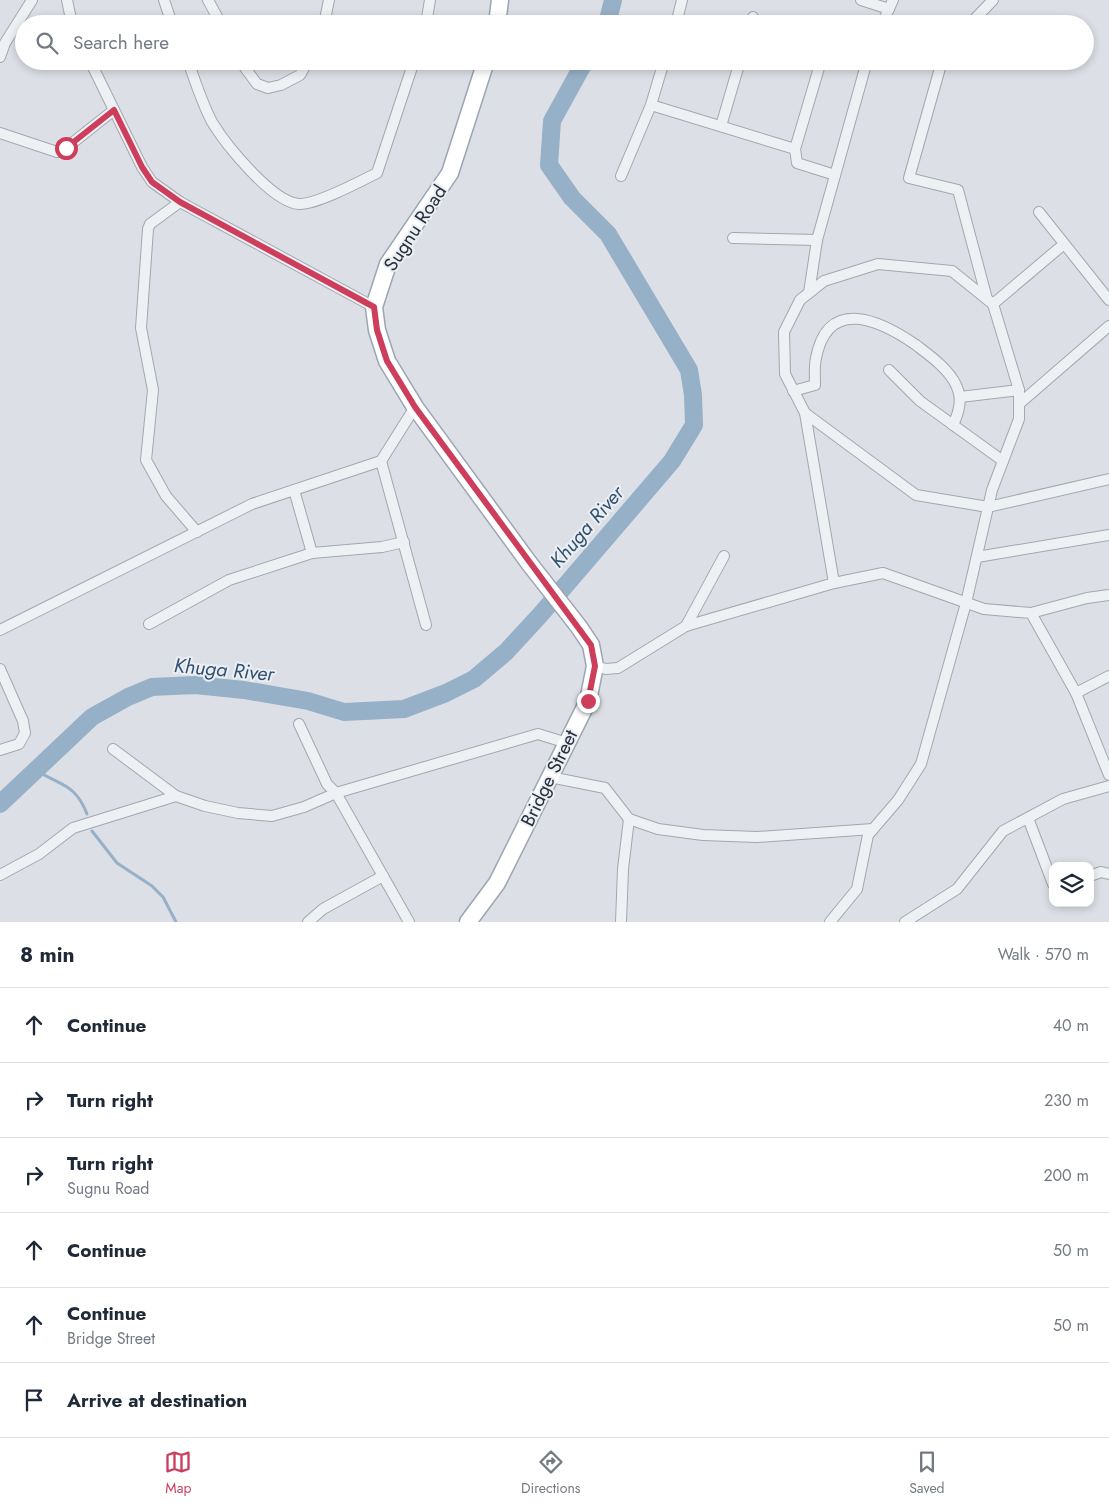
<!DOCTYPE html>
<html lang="en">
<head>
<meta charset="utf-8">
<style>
	:root { --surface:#fff; --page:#f2f2f3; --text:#1f2937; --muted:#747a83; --line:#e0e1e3; --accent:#cd3e5c }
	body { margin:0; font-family:Jost,sans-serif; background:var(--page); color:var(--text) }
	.controls { position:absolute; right:15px; bottom:15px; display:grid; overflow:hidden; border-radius:10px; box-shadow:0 2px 8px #0003 }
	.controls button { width:45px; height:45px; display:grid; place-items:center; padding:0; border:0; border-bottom:1px solid var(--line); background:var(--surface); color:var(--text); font:25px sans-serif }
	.stop { position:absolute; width:15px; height:15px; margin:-11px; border:4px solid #cd3e5c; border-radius:50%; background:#fff }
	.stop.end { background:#cd3e5c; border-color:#fff; box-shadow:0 1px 5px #0008 }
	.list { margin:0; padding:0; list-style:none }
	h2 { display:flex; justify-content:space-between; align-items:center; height:65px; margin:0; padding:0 20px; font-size:21px }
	h2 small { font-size:16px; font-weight:400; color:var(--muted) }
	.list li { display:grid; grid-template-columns:32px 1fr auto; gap:15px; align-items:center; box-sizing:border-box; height:75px; padding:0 20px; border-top:1px solid var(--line) }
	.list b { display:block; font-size:19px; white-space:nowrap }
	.list p { margin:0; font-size:16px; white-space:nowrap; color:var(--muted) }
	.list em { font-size:16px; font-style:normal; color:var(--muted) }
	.icon { flex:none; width:28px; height:28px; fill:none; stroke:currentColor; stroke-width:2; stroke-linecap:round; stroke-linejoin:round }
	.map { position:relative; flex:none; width:1109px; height:922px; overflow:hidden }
	.search { position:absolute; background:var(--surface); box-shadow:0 2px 8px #0003; left:15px; right:15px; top:15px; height:55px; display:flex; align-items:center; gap:12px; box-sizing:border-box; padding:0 18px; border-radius:28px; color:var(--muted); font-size:19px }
	.sheet { height:515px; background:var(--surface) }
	nav { display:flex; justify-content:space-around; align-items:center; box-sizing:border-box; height:70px; border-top:1px solid var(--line); background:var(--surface); font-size:14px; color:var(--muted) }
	nav a { display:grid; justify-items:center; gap:2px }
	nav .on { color:var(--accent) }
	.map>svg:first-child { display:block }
</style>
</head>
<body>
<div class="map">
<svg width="1109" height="922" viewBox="0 0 1109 922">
	<rect width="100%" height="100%" fill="#dce0e6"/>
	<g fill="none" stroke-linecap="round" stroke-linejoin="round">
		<g stroke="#96b0c7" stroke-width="3">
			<path d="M36 770C60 786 75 783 87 814"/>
			<path d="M92 831 117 863 152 886 163 897 176 922"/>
		</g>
		<g stroke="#96b0c7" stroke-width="18">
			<path d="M607 24 613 0"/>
			<path d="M0 804 92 717 128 697 152 687 195 685 244 690 308 701 344 712 404 709 446 693 474 679 506 652 541 614 672 461 694 425 693 395 689 370 608 234 572 198 549 165 552 121 585 61"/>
		</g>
		<g stroke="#a2a7b0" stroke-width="12">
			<g id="minor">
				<path d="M67 0 72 24"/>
				<path d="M164 0 172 24"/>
				<path d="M208 0 221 24"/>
				<path d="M861 0 889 9"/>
				<path d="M324 24 329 0"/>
				<path d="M426 24 430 0"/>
				<path d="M676 24 682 0"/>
				<path d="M751 24 753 17"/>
				<path d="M882 24 893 0"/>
				<path d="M970 24 993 0"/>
				<path d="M0 57 5 43 32 0"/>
				<path d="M90 61 142 167 152 182 180 202 374 307"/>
				<path d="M188 61C195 81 202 103 212 122 226 145 272 202 299 204 316 205 361 181 377 173L414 61"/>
				<path d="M240 61 257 84 268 88 281 85 300 75 308 61"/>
				<path d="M942 61 909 178 958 190 987 299"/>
				<path d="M651 105 795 149 797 163 835 175"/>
				<path d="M721 126 740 61"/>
				<path d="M0 133 57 152 66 148 114 110"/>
				<path d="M795 149 821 61"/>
				<path d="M621 176 651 105 664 61"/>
				<path d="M180 202 150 224 148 229 141 328 153 390 146 460 166 496 197 532"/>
				<path d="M1039 212 1109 300"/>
				<path d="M733 238 817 240"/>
				<path d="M809 293 817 240 867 61"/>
				<path d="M993 304 1064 244"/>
				<path d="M889 370 920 401 1003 461"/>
				<path d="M793 391 815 385C815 376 814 366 816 358 828 296 880 320 916 345 929 355 949 369 956 385 963 399 959 412 953 425"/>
				<path d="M960 397 1019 390"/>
				<path d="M1019 404 1109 326"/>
				<path d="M805 413 916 495 988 507 1109 479"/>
				<path d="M381 461 426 625"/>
				<path d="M294 490 312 553"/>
				<path d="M977 557 1109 535"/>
				<path d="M1031 613 1087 598 1109 595"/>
				<path d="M149 624 229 580 312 553 382 547 404 542"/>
				<path d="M686 626 724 556"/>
				<path d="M0 630 252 504 381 461 415 407"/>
				<path d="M595 666 606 669 618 668 686 626 834 583 883 573 984 609 1031 613 1076 693 1109 775"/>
				<path d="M0 669 23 721 25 733 19 744 0 750"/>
				<path d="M1076 693 1109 676"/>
				<path d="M299 724 327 784 336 793 409 922"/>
				<path d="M113 749 176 796 205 806 238 813 272 816 304 807 336 793 538 734 567 743"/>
				<path d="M550 777 605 788 629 819 658 829 703 835 757 837 873 829"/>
				<path d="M1028 818 1053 884"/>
				<path d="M0 875 39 854 73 828 176 796"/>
				<path d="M1090 876 1101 872 1109 874"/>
				<path d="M308 922 323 909 383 876"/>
				<path d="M621 922 623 869 629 819"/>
				<path d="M830 922 857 889 868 835 898 800 921 764 966 603 992 490 1019 419V390L993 304 952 271 878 264 824 281 800 300 784 332 785 374 805 413 834 583"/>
				<path d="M905 922 957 889 1003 831 1063 799 1109 786"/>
			</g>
		</g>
		<g stroke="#9ba5b2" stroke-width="19">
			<g id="primary">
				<path d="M497 24 500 0"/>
				<path d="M468 922 497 883 588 701 595 666 591 645 579 627 529 563 415 407 387 361 377 330 374 307 388 264 450 173 486 61"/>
			</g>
		</g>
		<use href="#minor" stroke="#eef1f4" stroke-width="10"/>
		<use href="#primary" stroke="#fff" stroke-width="16"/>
	</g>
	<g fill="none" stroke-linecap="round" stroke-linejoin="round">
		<path stroke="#cd3e5c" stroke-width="6" d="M66 148 114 110 142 167 152 182 180 202 374 307 377 330 387 361 415 407 591 645 595 666 588 701"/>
	</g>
	<g text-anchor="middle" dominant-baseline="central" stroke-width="4" stroke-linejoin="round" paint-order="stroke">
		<g font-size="19" fill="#262f3c" stroke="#ebeff4">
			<text transform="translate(415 228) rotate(-57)">Sugnu Road</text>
			<text transform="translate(549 778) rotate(-64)">Bridge Street</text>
		</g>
		<g font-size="20" font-style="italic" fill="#305070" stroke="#ebeff4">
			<text transform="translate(587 527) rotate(-49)">Khuga River</text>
			<text transform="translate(224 670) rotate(5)">Khuga River</text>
		</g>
	</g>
</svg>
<div class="controls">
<button><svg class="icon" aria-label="layers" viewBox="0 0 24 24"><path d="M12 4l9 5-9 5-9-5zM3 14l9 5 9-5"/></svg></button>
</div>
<div class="stop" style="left:66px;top:148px"></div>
<div class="stop end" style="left:588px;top:701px"></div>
<div class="search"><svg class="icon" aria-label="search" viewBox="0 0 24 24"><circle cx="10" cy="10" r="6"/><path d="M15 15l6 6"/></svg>Search here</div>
</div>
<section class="sheet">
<h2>8 min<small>Walk · 570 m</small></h2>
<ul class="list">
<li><svg class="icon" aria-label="ahead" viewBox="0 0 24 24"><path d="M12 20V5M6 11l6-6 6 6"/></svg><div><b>Continue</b></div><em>40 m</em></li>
<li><svg class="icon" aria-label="right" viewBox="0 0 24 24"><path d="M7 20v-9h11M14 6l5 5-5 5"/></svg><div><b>Turn right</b></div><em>230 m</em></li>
<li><svg class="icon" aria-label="right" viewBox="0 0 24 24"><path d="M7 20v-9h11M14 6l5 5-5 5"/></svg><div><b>Turn right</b><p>Sugnu Road</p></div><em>200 m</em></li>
<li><svg class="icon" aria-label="ahead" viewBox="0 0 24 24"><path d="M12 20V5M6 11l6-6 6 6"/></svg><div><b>Continue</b></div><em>50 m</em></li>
<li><svg class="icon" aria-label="ahead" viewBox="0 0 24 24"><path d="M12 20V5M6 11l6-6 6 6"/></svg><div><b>Continue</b><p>Bridge Street</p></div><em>50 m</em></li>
<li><svg class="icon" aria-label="arrive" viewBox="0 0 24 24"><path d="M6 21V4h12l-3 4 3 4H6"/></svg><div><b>Arrive at destination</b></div></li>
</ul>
</section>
<nav>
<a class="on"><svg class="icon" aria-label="map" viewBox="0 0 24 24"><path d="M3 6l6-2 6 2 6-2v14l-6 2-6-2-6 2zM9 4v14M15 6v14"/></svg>Map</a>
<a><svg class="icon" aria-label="directions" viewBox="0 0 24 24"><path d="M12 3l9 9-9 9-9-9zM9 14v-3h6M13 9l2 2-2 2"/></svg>Directions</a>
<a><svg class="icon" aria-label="saved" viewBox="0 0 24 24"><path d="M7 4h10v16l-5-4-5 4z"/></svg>Saved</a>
</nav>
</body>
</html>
